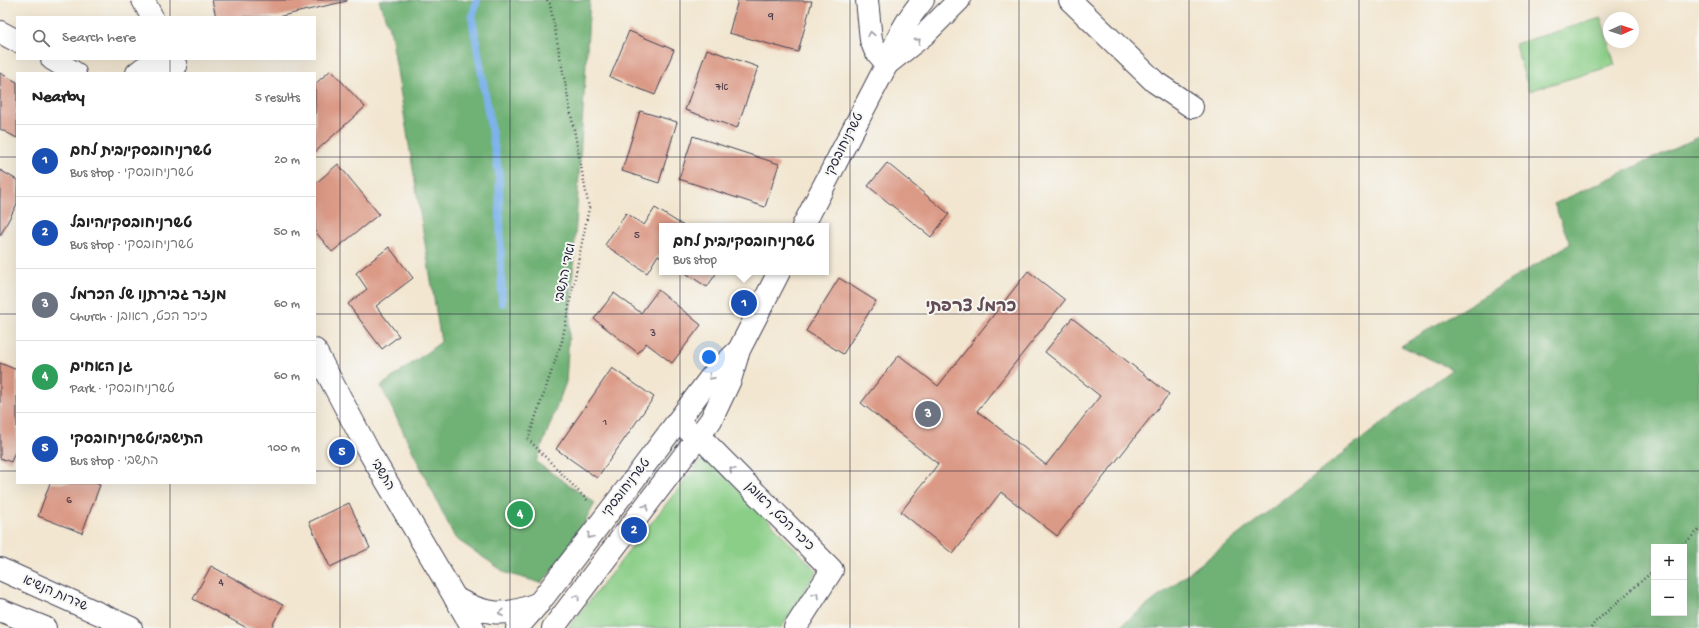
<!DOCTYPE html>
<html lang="en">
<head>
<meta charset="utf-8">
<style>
	:root { --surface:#fff; --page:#f2f2f2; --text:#222; --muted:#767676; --line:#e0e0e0; --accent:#1a73e8 }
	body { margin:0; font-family:"Gochi Hand","Playpen Sans Hebrew",sans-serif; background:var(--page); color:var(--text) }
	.controls { position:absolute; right:12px; bottom:12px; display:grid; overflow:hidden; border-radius:0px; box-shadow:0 4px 16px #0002 }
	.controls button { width:36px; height:36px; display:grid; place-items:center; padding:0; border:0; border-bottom:1px solid var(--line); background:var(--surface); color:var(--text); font:20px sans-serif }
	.compass { position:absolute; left:1603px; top:12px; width:36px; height:36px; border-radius:50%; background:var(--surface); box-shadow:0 4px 16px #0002; rotate:87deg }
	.you { position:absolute; left:709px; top:357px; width:14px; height:14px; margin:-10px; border:3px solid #fff; border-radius:50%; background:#1a73e8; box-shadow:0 0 0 6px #1a73e833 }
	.badge { display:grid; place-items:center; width:26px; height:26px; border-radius:50%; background:var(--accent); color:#fff; font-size:13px; font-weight:700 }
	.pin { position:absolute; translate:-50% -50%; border:2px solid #fff; box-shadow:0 1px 4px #0006 }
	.popup { position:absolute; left:659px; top:223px; width:170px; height:52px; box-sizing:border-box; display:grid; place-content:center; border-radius:0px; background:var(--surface); filter:drop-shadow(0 1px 3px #0005); font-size:13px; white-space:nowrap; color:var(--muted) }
	.popup b { font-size:15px; color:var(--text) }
	.popup::after { content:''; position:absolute; left:50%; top:100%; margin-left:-8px; border:8px solid transparent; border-top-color:var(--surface) }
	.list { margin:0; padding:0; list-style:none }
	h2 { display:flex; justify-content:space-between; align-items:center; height:52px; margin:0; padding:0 16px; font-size:17px }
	h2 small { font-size:13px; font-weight:400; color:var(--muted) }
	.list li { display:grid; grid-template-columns:26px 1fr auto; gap:12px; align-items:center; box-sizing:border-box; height:72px; padding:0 16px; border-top:1px solid var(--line) }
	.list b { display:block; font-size:15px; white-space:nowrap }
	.list p { margin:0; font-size:13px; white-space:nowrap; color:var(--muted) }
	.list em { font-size:13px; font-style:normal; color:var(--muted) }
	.icon { flex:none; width:22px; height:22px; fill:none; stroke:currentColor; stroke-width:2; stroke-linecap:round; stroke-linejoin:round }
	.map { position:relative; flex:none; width:1699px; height:628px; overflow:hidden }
	.search { position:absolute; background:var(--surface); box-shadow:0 4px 16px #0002; left:16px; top:16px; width:300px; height:44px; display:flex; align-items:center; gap:10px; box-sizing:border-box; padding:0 14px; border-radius:0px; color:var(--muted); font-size:15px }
	.panel { position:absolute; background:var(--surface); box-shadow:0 4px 16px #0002; left:16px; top:72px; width:300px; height:412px; border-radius:0px }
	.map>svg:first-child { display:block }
</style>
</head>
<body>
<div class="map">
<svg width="1699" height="628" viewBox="0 0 1699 628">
	<rect width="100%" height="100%" fill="#f6f6f2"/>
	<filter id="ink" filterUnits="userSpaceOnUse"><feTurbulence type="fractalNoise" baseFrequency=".025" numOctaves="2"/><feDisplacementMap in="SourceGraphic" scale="8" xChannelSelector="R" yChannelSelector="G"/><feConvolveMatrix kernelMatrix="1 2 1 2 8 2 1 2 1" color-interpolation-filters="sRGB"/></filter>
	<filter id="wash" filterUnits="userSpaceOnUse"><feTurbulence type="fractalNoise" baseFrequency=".012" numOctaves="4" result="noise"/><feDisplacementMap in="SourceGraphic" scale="16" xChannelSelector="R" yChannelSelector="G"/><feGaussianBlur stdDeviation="0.9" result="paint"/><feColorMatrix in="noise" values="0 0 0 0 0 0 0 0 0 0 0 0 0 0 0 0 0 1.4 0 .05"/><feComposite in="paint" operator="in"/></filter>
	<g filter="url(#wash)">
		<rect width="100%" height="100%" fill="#f2e6d0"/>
		<g fill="#8ace87" stroke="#567861">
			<path d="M1601 18 1615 65 1529 91 1515 44Z"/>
			<path d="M705 455 817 571 781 628H568Z"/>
		</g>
		<g fill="#6fb174" stroke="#486a58" fill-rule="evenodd">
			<path d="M379 0H590L566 382 536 462 595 503 567 555 541 583 506 573 455 538 381 386 441 342 391 34Z"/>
			<path d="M1699 137V628H1118L1452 369 1401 346 1570 244 1554 204ZM1654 547H1684V613H1654Z"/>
		</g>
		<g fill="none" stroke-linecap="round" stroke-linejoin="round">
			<path stroke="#7db2eb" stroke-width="8" d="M477 0 472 18 499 174 502 303"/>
		</g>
		<g id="blocks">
			<g fill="#db9a86">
				<path d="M212 0H347V1L277 17H216Z"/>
				<path d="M738 0 812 1 798 52 729 33Z"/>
				<path d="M629 31 674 50 655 95 610 77Z"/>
				<path d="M707 49 758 67 737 128 685 110Z"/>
				<path d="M331 70 365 107 315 152V84Z"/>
				<path d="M0 73 17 82V138L0 129Z"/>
				<path d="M640 111 677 122 659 183 622 171Z"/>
				<path d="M693 136 779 164 765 207 679 179Z"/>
				<path d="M887 163 949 214 931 237 868 186Z"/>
				<path d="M338 164 379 214 332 252 315 231V184Z"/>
				<path d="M0 170 17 180V204L0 236Z"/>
				<path d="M655 208 684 226H662V258L658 255 647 273 605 245 626 213 644 225Z"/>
				<path d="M389 247 413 278 376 306 399 336 382 349 348 304 367 289 356 273Z"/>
				<path d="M1028 271 1065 300 977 411 1046 465 1100 396 1045 352 1072 318 1169 394 1057 536 1001 492 953 554 901 512 938 464 861 403 899 355 938 386Z"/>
				<path d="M684 272H717L707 287Z"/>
				<path d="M839 278 876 301 843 354 806 331Z"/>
				<path d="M658 290 701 325 672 363 646 343 638 353 594 319 614 293 641 313Z"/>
				<path d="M0 363 17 370V447L11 462 0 458Z"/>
				<path d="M612 368 654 397 597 478 556 449Z"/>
				<path d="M50 483H96L100 485 82 533 38 516Z"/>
				<path d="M349 503 370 548 330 567 309 522Z"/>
				<path d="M211 566 283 605 271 628H247L193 599Z"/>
			</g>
		</g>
	</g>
	<g filter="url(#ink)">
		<use href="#blocks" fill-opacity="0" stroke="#413f51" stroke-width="1"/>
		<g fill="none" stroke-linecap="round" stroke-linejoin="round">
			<g stroke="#413f51" stroke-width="24">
				<g id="minor">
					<path d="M143 0 152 17"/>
					<path d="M867 0 871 40 875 50 887 64"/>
					<path d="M1070 0 1155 82 1192 107"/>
					<path d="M0 32 17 41"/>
					<path d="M52 59 75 73"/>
					<path d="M887 64 925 34 959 0"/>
					<path d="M137 73C149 62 162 61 176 66"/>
					<path d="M803 226 887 64C897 39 905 21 923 0"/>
					<path d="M315 350 368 450 473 628"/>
					<path d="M688 430 700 437 832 570 795 628"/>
					<path d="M0 569 131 628"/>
					<path d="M455 598C487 616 505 617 539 603"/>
					<path d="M0 610 45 628"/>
					<path d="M517 628 539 603 629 486 711 377 738 351"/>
					<path d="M553 628 711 420 730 380 739 350 779 272"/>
				</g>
			</g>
			<g stroke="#413f51" stroke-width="2.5" stroke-dasharray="1 3" stroke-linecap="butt">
				<path d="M547 0 550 4 589 208 562 341 528 439 587 500"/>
				<path d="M1680 547 1699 530"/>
				<path d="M1591 628 1595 622 1654 570"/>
			</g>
			<use href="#minor" stroke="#fff" stroke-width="22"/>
		</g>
		<defs><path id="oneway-chevron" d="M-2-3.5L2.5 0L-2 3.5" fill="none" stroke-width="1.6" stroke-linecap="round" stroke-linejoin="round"/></defs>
		<g stroke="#9c9ca7">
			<use href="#oneway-chevron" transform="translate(871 34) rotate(-100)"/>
			<use href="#oneway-chevron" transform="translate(918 41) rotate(-40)"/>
			<use href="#oneway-chevron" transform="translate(711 377) rotate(132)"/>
			<use href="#oneway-chevron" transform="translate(732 470) rotate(-135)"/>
			<use href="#oneway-chevron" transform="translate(646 507) rotate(-52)"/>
			<use href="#oneway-chevron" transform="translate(590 536) rotate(128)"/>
			<use href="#oneway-chevron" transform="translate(816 595) rotate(-57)"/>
			<use href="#oneway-chevron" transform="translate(577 597) rotate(-53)"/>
			<use href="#oneway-chevron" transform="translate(501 613) rotate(178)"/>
		</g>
	</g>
	<path fill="none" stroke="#22223b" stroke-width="1" stroke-opacity="0.55" d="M170 0V17M340 0V628M510 0V628M680 0V628M850 0V628M1019 0V628M1189 0V628M1359 0V628M1529 0V628M170 59V73M0 157H17M315 157H1699M0 314H17M315 314H1699M0 471H17M315 471H1699M170 483V628"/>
	<g text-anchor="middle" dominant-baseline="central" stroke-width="4" stroke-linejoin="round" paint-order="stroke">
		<g font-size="11" fill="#50404e">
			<text x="771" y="17">9</text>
			<text x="722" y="88">7א</text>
			<text x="637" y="236">5</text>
			<text x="653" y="334">3</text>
			<text x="605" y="423">1</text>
			<text x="69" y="501">6</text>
			<text x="221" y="583">4</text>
		</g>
		<g font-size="13" fill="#22223b" stroke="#f6f6f2">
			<text transform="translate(845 145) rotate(-63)">טשרניחובסקי</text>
			<text transform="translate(566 273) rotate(-78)">ואדי התשבי</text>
			<text transform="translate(382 475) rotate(60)">התשבי</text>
			<text transform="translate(627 488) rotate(-52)">טשרניחובסקי</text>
			<text transform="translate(779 517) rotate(45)">כיכר הכט, ראובן</text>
			<text transform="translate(55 594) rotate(24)">שדרות הנשיא</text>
		</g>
		<g font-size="17" font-weight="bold" fill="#634c55" stroke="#f6f6f2">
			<text x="971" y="308">כרמל צרפתי</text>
		</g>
	</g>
</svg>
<div class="controls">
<button>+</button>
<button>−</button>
</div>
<svg class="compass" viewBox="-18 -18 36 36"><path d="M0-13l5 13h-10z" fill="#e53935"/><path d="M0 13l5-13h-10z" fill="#767676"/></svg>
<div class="you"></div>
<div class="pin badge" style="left:744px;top:303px;background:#1a4fb4">1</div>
<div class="popup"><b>טשרניחובסקי/בית לחם</b>Bus stop</div>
<div class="pin badge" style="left:634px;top:530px;background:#1a4fb4">2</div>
<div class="pin badge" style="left:928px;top:414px;background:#6b7280">3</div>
<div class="pin badge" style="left:520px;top:514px;background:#2e9e5b">4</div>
<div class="pin badge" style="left:342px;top:452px;background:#1a4fb4">5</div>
<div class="search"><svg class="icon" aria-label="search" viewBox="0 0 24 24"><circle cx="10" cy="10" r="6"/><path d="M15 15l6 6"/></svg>Search here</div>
<section class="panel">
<h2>Nearby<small>5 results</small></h2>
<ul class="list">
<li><span class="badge" style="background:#1a4fb4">1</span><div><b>טשרניחובסקי/בית לחם</b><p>Bus stop · טשרניחובסקי</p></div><em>20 m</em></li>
<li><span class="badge" style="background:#1a4fb4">2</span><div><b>טשרניחובסקי/היובל</b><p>Bus stop · טשרניחובסקי</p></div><em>50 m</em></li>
<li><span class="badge" style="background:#6b7280">3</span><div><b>מנזר גבירתנו של הכרמל</b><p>Church · כיכר הכט, ראובן</p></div><em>60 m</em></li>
<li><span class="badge" style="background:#2e9e5b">4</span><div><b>גן האחים</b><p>Park · טשרניחובסקי</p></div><em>60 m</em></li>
<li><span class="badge" style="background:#1a4fb4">5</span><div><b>התישבי/טשרניחובסקי</b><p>Bus stop · התשבי</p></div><em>100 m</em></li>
</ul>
</section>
</div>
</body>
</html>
